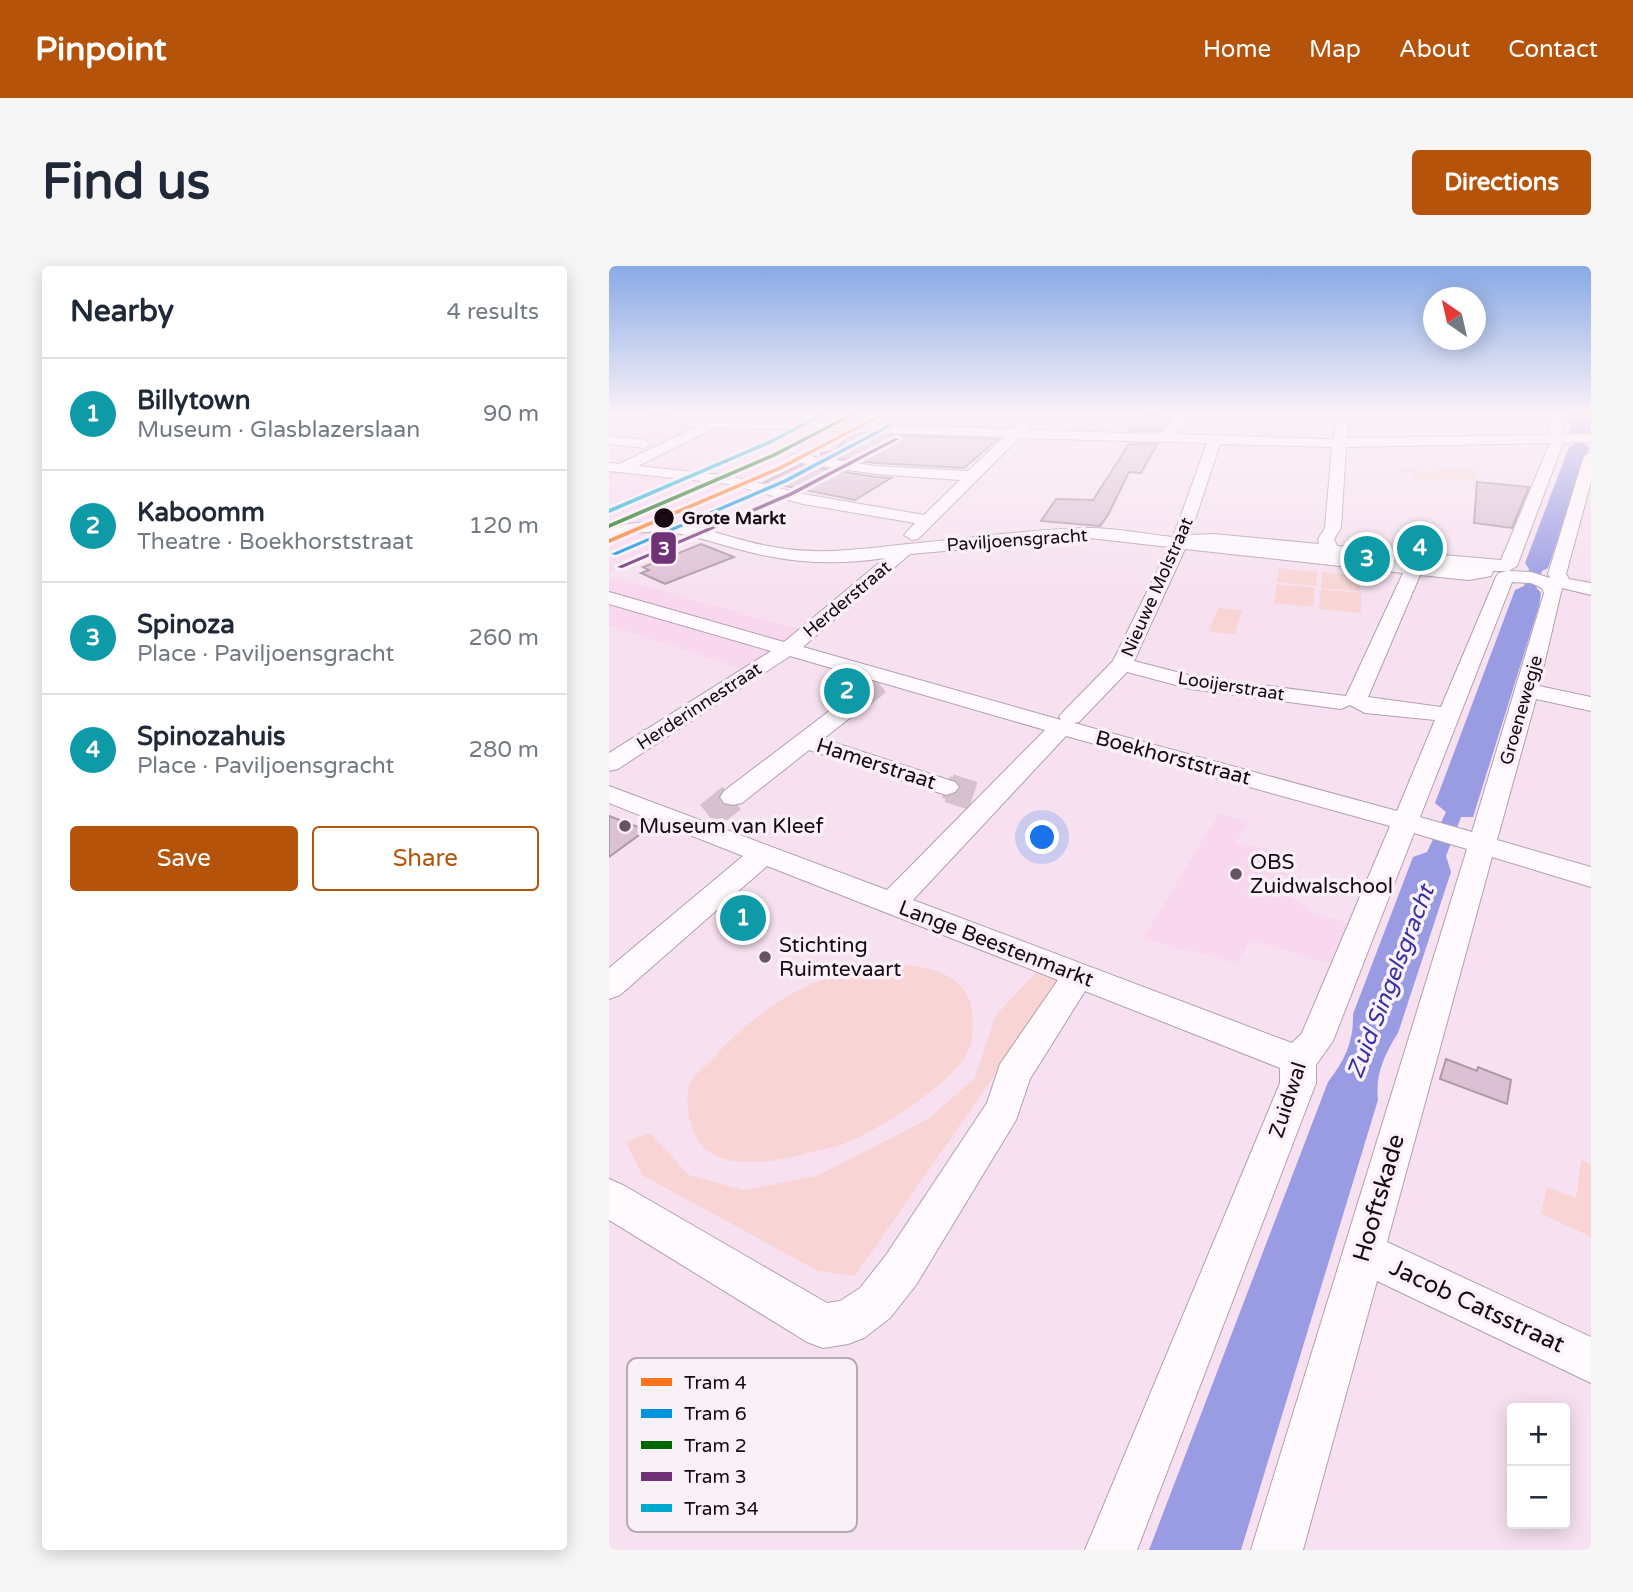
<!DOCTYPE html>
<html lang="en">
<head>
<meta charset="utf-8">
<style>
	:root { --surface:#fff; --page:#f6f6f7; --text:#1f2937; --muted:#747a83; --line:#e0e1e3; --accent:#b45309 }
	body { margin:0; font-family:"Varela Round",sans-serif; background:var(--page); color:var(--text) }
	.controls { position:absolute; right:21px; bottom:21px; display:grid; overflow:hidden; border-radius:7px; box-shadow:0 4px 18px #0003 }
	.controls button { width:63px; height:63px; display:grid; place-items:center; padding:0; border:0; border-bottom:2px solid var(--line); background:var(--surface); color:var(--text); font:35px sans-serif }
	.compass { position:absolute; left:814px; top:21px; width:63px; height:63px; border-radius:50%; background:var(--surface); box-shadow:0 4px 18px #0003; rotate:326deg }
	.you { position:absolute; left:434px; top:572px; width:24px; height:24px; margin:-18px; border:5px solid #fff; border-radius:50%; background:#1a73e8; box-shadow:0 0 0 10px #1a73e833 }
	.badge { display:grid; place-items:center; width:46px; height:46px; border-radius:50%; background:var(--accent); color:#fff; font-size:23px; font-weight:700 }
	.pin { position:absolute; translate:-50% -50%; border:4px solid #fff; box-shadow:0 2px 7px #0006 }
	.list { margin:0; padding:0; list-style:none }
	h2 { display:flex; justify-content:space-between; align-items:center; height:91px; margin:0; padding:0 28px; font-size:30px }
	h2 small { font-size:23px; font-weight:400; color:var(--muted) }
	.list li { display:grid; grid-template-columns:46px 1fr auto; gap:21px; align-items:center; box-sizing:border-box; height:112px; padding:0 28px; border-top:2px solid var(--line) }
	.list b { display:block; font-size:26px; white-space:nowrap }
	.list p { margin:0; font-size:23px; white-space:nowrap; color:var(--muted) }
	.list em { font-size:23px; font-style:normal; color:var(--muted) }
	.actions { display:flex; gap:14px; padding:21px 28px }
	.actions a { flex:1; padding:16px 0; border:2px solid var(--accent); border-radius:7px; text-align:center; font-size:24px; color:var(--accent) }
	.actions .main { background:var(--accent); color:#fff }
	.map { position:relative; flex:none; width:982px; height:1284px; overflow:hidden; border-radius:7px }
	header { display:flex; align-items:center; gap:42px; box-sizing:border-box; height:98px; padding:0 35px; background:var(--accent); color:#fff }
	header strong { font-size:33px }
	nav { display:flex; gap:38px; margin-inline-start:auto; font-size:24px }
	.intro { display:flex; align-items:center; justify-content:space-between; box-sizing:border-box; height:168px; padding:0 42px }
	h1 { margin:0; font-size:49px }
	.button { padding:18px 32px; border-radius:7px; background:var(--accent); color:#fff; font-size:24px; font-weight:700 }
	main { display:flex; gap:42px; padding:0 42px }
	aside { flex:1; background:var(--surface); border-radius:7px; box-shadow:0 4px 18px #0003 }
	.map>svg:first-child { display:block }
</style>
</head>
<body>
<header>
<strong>Pinpoint</strong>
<nav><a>Home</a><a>Map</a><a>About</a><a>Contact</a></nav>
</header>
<div class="intro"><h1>Find us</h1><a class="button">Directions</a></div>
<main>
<aside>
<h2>Nearby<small>4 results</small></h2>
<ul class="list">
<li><span class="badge" style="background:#0f9aa8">1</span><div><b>Billytown</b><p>Museum · Glasblazerslaan</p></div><em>90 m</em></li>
<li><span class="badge" style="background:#0f9aa8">2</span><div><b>Kaboomm</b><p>Theatre · Boekhorststraat</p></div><em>120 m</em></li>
<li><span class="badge" style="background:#0f9aa8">3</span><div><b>Spinoza</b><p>Place · Paviljoensgracht</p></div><em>260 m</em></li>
<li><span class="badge" style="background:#0f9aa8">4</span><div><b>Spinozahuis</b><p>Place · Paviljoensgracht</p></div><em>280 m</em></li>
</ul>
<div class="actions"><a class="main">Save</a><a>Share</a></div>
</aside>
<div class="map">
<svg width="982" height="1284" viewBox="0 0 982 1284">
	<rect width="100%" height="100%" fill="#f7e1f0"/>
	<g fill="#f9d8ef">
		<path d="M0 148H577L566 160 714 169 713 188 255 173 219 194 216 199 167 224 151 227 124 240 129 243 0 308Z"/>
		<path d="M0 310 200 366 142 406 0 359Z"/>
		<path d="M610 547 639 556 627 577 689 589 672 628 681 630 705 648 745 658 728 700 641 674 628 698 579 683 577 686 534 672Z"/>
	</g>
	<g fill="#f8d5d4">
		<path d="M829 203 868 205V216L831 212 830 215 805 214 804 208 794 207 793 204 829 206Z"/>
		<path d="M670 302 708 306 707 320 668 316Z"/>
		<path d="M713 306 751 310V325L712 322Z"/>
		<path d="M668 318 706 322 704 341 665 337Z"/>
		<path d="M712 323 752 327V347L710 343Z"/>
		<path d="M609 342 633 344 626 369 600 365Z"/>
		<path d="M291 698C318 701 356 707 362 740 366 757 365 775 356 791 340 819 268 865 237 877 227 881 216 883 206 885 167 896 97 912 82 859 79 848 76 828 81 817 85 808 99 798 106 790 132 761 167 733 203 718 229 706 263 704 291 698Z"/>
		<path d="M431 702 454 711 246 1010 209 1005 33 909 17 876 41 867 80 909 135 924 208 910 319 853 366 812 387 749Z"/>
		<path d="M972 894 982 898V971L932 948 938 921 967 932Z"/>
	</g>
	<path fill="#999be3" d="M959 148H982V166L975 169 974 178 980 181 939 302 933 305 927 321 932 327 930 340 864 551H852L837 590 842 606 789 767C775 789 766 809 769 834L632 1284H540L719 816C736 794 745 775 744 748L804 591 818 586 837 546 826 537 906 324 915 320 920 303 916 297 960 181 965 179 967 169 961 166Z"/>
	<g fill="#dcc0d4" stroke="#ac9aa6" stroke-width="2">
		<path d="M533 149H538L564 152 550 165 519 164Z"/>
		<path d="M243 168 389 173 355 202 267 197 213 190 212 187 225 185Z"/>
		<path d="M520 178H548L532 207 520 206 499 249 491 260 432 255 447 233 484 234Z"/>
		<path d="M191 199 267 211 282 212 246 234 156 216Z"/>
		<path d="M868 216 920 221 903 262 865 257Z"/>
		<path d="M92 278 125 291 56 318 32 307 40 304 34 301Z"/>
		<path d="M243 411 266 418 258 424H243L235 430 222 426Z"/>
		<path d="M0 550 37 564 0 591Z"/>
		<path d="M837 793 868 805 869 801 902 814 898 838 831 813Z"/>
	</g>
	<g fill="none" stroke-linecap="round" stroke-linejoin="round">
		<g stroke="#d6c1cf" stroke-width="23" stroke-dasharray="23 11" stroke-linecap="butt">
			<path d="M252 432 270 417"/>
			<path d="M337 521 345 524"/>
		</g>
		<g stroke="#d6c1cf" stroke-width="29" stroke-dasharray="29 14" stroke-linecap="butt">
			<path d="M340 522 364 530"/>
			<path d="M100 550 124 531"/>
		</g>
		<g stroke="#b2a0ad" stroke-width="2">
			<g id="minor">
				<path d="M0 148 403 163 415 155 422 159 417 164 551 168 572 148H585L565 168 715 173H724L729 148H741L738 172 940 169 939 148H951L954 168H982V176L954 177 908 300 900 305 922 306 941 312 939 308 975 190 982 186V216L957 308 960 313 982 317V329L953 322 930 420 982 431V445L927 433 888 574 982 601V621L883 591 778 976 982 1071V1117L768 1015 694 1284H642L858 583 805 567 724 775 707 799V817L528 1284H476L671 817V802L476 725 421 813 407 854 307 1019 281 1052 255 1072 239 1078 214 1082 198 1076 0 954V913L14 919 218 1037 231 1035 251 1022 277 989 378 837 391 798 449 714 158 600 11 729 0 733V702L134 590 0 537V520L278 624 436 464 181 390 9 503 0 505V487L162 385 0 338V326L175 376 276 292C237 298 197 298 158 290 93 277 69 255 0 272V262C75 243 107 274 177 283 222 289 264 281 309 277 365 272 423 263 479 262 507 262 536 268 564 271L598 177 410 172 309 273 303 274 295 269 306 257 194 238 120 218 0 205V197L10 198 90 160 0 152ZM107 161 395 171 359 205 267 200 185 188 178 192 185 196 267 208 351 214 315 249 194 228 120 210 29 200ZM941 177 892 294 728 280 725 273 732 262 737 181ZM611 178 723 181 716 262 709 273 710 278 604 268 581 269ZM481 272 560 281 504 395 454 446 450 451 452 454 194 381 301 288ZM576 283 794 307 737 430 583 410 525 395ZM884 305H898L890 307 887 311 832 441 759 431 811 309 860 314 882 310ZM903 316 922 317 933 322 935 327 863 566 811 551ZM518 406 582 423 732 443 741 439 756 447 826 454 788 545 465 457 470 456ZM457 470 781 560 693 767 683 777 304 634Z"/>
				<path d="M0 170 35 174 42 178 35 182 0 178Z"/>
				<path d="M252 425 260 427 263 432 260 437 214 473 346 516 350 521 346 526 337 529 328 526 200 484 133 537 124 539 115 537 111 531 115 525 244 427Z"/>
			</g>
		</g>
		<use href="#minor" fill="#fefafd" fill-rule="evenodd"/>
		<g stroke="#faf0f7" stroke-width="6">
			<path id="tram-1" d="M272 148H277L173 203 0 277V273L169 201Z"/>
		</g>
		<g stroke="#faf0f7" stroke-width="6">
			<path id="tram-2" d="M279 159 283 160 178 216 7 289 2 288 174 214Z"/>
		</g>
		<g stroke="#faf0f7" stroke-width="6">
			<path id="tram-3" d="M242 148H247L167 190 0 262V258L163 188Z"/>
		</g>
		<g stroke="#faf0f7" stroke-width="6">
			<path id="tram-4" d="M286 172 290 173 184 229 13 302 8 301 180 227Z"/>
		</g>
		<g stroke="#faf0f7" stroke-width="6">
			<path id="tram-5" d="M212 148H217L161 178 0 247V243L157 176Z"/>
		</g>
		<use href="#tram-1" fill="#fc751c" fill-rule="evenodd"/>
		<use href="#tram-2" fill="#0093de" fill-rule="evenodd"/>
		<use href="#tram-3" fill="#060" fill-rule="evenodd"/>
		<use href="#tram-4" fill="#703276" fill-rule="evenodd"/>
		<use href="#tram-5" fill="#00a9ce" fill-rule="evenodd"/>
	</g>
	<linearGradient id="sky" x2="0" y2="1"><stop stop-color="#88aae6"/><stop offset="0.45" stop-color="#fbf2f8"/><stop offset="1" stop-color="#fbf2f8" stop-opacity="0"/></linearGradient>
	<rect width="982" height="327" fill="url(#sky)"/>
	<circle fill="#180914" stroke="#faf0f7" stroke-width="2.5" cx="55" cy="252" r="11"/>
	<g fill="#665561" stroke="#faf0f7" stroke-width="2.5">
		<circle cx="16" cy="560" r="7"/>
		<circle cx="627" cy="608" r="7"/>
		<circle cx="156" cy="691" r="7"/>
	</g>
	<g text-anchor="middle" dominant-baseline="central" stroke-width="7" stroke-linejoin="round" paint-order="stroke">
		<g font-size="18" font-weight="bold" fill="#180914" stroke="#faf0f7" text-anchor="start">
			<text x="73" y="252">Grote Markt</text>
		</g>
		<g font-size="18" fill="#180914" stroke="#faf0f7">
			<text transform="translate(408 274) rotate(-4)">Paviljoensgracht</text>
			<text transform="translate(548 321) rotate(-66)">Nieuwe Molstraat</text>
			<text transform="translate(238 333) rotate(-40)">Herderstraat</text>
			<text transform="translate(622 420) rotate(9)">Looijerstraat</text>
			<text transform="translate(90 440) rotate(-33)">Herderinnestraat</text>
			<text transform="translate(912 444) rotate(-74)">Groenewegje</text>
		</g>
		<g font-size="21" fill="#180914" stroke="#faf0f7">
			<text transform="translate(564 492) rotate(15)">Boekhorststraat</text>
			<text transform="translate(267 498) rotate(18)">Hamerstraat</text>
			<text transform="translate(387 678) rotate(21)">Lange Beestenmarkt</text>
			<text transform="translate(679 834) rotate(-72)">Zuidwal</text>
		</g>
		<g font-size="21" fill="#180914" stroke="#faf0f7" text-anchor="start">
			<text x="30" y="560">Museum van Kleef</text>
			<text x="641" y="596">OBS<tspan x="641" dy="24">Zuidwalschool</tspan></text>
			<text x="170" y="679">Stichting<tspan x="170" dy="24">Ruimtevaart</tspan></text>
		</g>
		<g font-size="23" font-style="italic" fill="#3532a3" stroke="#faf0f7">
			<text transform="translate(782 716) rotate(-69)">Zuid Singelsgracht</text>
		</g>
		<g font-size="24" fill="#180914" stroke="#faf0f7">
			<text transform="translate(770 932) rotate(-74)">Hooftskade</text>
			<text transform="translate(868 1040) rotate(25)">Jacob Catsstraat</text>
		</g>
	</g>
	<rect x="18" y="1092" width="230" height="174" rx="10" fill="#faf0f7" stroke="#b6abb3" stroke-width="2"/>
	<rect x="32" y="1112" width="31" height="8" fill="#fc751c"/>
	<rect x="32" y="1143" width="31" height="9" fill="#0093de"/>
	<rect x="32" y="1175" width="31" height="8" fill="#060"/>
	<rect x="32" y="1206" width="31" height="9" fill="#703276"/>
	<rect x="32" y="1238" width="31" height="8" fill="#00a9ce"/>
	<g font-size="19" fill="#180914">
		<text x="75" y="1123">Tram 4</text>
		<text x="75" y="1154">Tram 6</text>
		<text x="75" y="1186">Tram 2</text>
		<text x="75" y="1217">Tram 3</text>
		<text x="75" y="1249">Tram 34</text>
	</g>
	<rect stroke="#faf0f7" stroke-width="2.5" x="41" y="265" width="27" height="34" rx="7" fill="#703276"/>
	<g font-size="19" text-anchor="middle" font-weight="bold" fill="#fff">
		<text x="55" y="289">3</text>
	</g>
</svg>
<div class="controls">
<button>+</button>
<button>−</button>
</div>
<svg class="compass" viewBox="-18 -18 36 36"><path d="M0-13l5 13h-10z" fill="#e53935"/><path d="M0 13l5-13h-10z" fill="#747a83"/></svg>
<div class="you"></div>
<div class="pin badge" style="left:134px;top:652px;background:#0f9aa8">1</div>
<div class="pin badge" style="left:238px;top:425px;background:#0f9aa8">2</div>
<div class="pin badge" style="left:758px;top:293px;background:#0f9aa8">3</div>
<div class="pin badge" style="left:811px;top:282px;background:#0f9aa8">4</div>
</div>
</main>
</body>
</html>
